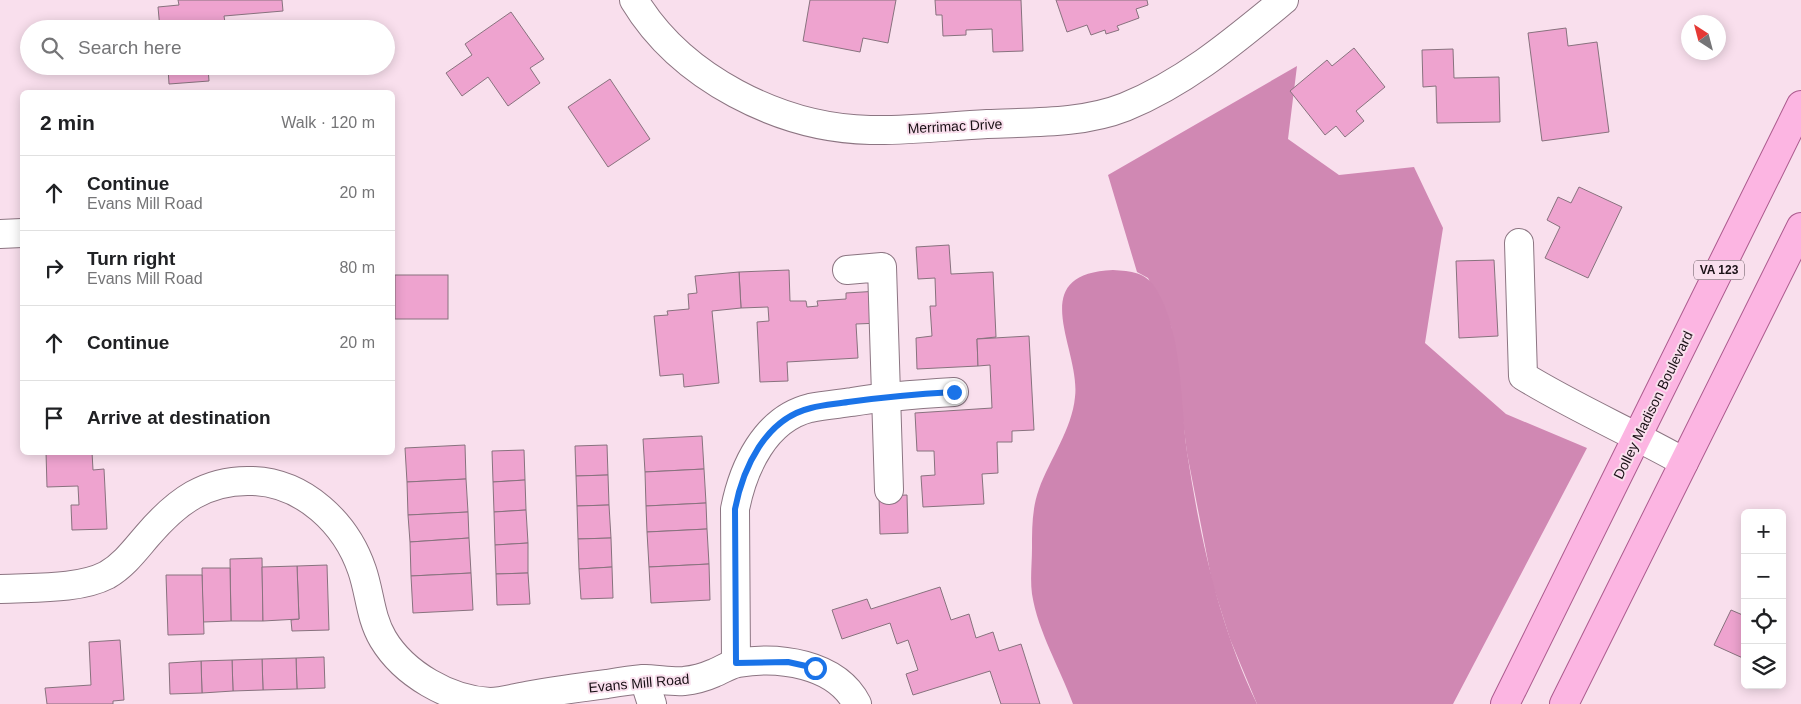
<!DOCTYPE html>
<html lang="en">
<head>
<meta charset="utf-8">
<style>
	:root { --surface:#fff; --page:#f6f6f6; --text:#202124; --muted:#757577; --line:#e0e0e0 }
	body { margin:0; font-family:Helvetica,sans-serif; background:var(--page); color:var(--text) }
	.controls { position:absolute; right:15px; bottom:15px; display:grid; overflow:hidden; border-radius:8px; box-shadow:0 2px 12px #0003 }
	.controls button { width:45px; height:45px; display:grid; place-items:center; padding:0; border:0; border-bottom:1px solid var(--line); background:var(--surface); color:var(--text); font:25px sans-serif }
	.compass { position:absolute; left:1681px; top:15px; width:45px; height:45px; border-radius:50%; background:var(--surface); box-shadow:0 2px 12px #0003; rotate:324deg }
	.stop { position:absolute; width:15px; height:15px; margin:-11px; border:4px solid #1a73e8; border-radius:50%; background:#fff }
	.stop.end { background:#1a73e8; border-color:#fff; box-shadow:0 1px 5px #0008 }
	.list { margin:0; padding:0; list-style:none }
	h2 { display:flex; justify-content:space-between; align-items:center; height:65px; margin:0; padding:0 20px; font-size:21px }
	h2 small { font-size:16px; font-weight:400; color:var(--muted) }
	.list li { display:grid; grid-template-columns:32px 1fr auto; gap:15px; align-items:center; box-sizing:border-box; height:75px; padding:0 20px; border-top:1px solid var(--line) }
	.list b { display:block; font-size:19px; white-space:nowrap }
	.list p { margin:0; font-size:16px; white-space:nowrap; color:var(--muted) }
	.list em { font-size:16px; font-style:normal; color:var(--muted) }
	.icon { flex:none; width:28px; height:28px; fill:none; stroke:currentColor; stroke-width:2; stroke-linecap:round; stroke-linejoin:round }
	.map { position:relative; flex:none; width:1801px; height:704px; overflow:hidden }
	.search { position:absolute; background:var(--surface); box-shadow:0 2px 12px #0003; left:20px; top:20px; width:375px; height:55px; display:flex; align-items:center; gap:12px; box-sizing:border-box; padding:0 18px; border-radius:28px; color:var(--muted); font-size:19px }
	.panel { position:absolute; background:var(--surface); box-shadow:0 2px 12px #0003; left:20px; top:90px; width:375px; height:365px; border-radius:8px }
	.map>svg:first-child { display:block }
</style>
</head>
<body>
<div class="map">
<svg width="1801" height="704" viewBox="0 0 1801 704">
	<rect width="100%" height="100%" fill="#f9dfed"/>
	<path fill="#d088b3" d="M1297 66 1288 139 1339 175 1414 167 1443 228 1425 343 1506 414 1587 448 1453 704H1257L1230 639 1212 582 1187 453 1171 326 1148 278 1137 272 1108 175Z"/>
	<path fill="#ce85b1" d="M1113 270C1131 271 1146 272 1156 289 1183 333 1180 401 1187 452 1200 538 1219 625 1257 704H1073C1060 668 1038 632 1032 594 1030 579 1032 563 1032 548 1032 528 1032 508 1039 489 1050 459 1072 429 1075 397 1081 349 1023 274 1113 270Z"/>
	<g fill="#eea3cf" stroke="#88727e">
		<path d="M178 0H282L283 11 224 16 226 29H160L158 7 179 5Z"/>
		<path d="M810 0H896L888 43 863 38 860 52 803 41Z"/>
		<path d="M935 0H1021L1023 51 993 52 992 29 966 30V35L943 36 942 15H936Z"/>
		<path d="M1056 0H1147L1148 5 1136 9 1139 18 1117 26 1119 30 1106 34 1105 30 1091 35 1087 25 1067 32Z"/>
		<path d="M511 12 544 59 530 68 540 83 508 106 488 77 462 96 446 73 472 55 465 44Z"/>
		<path d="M1566 28 1568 46 1597 42 1609 132 1542 141 1528 33Z"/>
		<path d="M1354 48 1385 87 1356 111 1364 121 1345 137 1336 126 1325 135 1290 91 1327 60 1332 66Z"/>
		<path d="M1453 49 1454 78 1499 77 1500 122 1437 123 1436 86 1423 87 1422 50Z"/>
		<path d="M157 66H214L208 67 209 81 169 84 168 68 157 69Z"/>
		<path d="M610 79 650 139 608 167 568 107Z"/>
		<path d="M1579 187 1622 207 1588 278 1545 258 1560 227 1547 220 1558 197 1571 203Z"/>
		<path d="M949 245 951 274 993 272 996 337 977 339 978 366 917 369 916 338 932 336 930 306H936L935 278 918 279 916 247Z"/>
		<path d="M1494 260 1498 336 1459 338 1456 261Z"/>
		<path d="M789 270 790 301H806L807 307 818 306 817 301 846 299V293L879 291 881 323 856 324 858 358 787 362 788 381 760 382 757 322 769 321 768 307 741 308 739 272Z"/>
		<path d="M739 272 741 308 712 311 719 383 684 387 683 374 660 376 654 316 668 315 667 311 689 309 688 294 697 293 695 276Z"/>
		<rect x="395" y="275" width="53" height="44"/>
		<path d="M1029 336 1034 430 1012 431V442H997L998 473 982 474 984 504 923 507 921 476 935 475 934 451H917L915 413 992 408 990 365 978 366 977 339Z"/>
		<path d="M702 436 704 469 645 472 643 439Z"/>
		<path d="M465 445 466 479 407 482 405 448Z"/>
		<path d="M607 445 608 475 576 476 575 446Z"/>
		<path d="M524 450 525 480 493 482 492 451Z"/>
		<path d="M46 452H92L93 470 104 469 107 529 72 530 71 505H79L78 486 47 487Z"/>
		<path d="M704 469 706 503 646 506 645 472Z"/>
		<path d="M608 475 609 505 577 506 576 476Z"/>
		<path d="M466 479 468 512 408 515 407 482Z"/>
		<path d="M525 480 526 510 494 512 493 482Z"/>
		<path d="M907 495 908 533 880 534 879 496Z"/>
		<path d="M706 503 707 529 647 532 646 506Z"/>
		<path d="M609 505 611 538 578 539 577 506Z"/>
		<path d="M526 510 528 543 495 545 494 512Z"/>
		<path d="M468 512 469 538 410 542 408 515Z"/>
		<path d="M707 529 709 564 649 567 647 532Z"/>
		<path d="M469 538 471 573 411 576 410 542Z"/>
		<path d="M611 538 612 567 579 569 578 539Z"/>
		<path d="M528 543V573L496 574 495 545Z"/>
		<path d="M262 558 263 621H231L230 559Z"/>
		<path d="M709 564 710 600 651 603 649 567Z"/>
		<path d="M327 565 329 630 292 631 291 620 299 619 297 566Z"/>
		<path d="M297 566 299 619 263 621 262 567Z"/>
		<path d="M612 567 613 598 581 599 579 569Z"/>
		<path d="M202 568H230L231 621 203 622Z"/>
		<path d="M471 573 473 610 413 613 411 576Z"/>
		<path d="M528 573 530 604 497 605 496 574Z"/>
		<path d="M166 575H202L204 634 168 635Z"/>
		<path d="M940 587 951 620 969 614 976 638 993 632 999 651 1021 644 1040 704H1001L990 671 913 695 906 674 918 670 908 640 897 644 890 623 842 639 832 610 867 599 871 609Z"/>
		<path d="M1731 610 1745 616V659L1714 645Z"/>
		<path d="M120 640 124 700 113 701V704H47L45 688 91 685 89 642Z"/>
		<path d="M324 657 325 688 297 689 296 658Z"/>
		<path d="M296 658 297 689 263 690 262 659Z"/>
		<path d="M262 659 263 690 233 691 232 660Z"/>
		<path d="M232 660 233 691 202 693 201 661Z"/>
		<path d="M201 661 202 693 170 694 169 663Z"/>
	</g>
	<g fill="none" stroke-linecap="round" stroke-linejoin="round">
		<g stroke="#8c7582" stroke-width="30">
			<g id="minor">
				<path d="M634 0C681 78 780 128 870 130 908 131 948 126 987 124 1032 122 1082 124 1125 107 1186 82 1234 41 1284 0"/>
				<path d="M0 234 22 233"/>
				<path d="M1519 243 1523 376C1575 408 1631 432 1684 462"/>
				<path d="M847 270 882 267 889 490"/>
				<path d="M0 589C32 587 78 590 107 575 124 565 135 550 147 536 176 502 206 479 253 481 304 483 346 523 362 570 370 593 370 617 383 639 404 674 449 700 490 702 503 702 518 697 531 695 556 691 582 687 607 684 619 682 631 680 643 679 657 679 671 682 684 681 694 680 705 677 714 673 722 670 730 664 738 663 778 656 836 663 857 704"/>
				<path d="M736 663 735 509C743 468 765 419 810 408 824 405 838 404 852 402 886 396 920 394 954 392"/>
				<path d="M644 679 652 704"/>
			</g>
		</g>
		<g stroke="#ac5b8e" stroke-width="30">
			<g id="major">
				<path d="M1505 704 1801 105"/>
				<path d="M1564 704 1801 227"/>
			</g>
		</g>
		<use href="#minor" stroke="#fff" stroke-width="28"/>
		<use href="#major" stroke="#fcb5e2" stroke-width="28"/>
	</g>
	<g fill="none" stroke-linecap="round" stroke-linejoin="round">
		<path stroke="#1a73e8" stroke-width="6" d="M815 668 788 662 736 663 735 509C743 468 765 419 811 408 823 405 836 404 848 402 884 397 919 394 954 392"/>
	</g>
	<g text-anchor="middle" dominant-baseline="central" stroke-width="4" stroke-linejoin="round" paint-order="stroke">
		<rect fill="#f9dfed" stroke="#5d4f56" stroke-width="1" x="1694" y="260.5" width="50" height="19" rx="4"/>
		<g font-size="12" font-weight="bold" fill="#1a1116">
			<text x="1719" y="270">VA 123</text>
		</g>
		<g font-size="14" fill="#1a1116" stroke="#f9dfed">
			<text transform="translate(955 126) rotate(-3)">Merrimac Drive</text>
			<text transform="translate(1653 405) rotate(-64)">Dolley Madison Boulevard</text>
			<text transform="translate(639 683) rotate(-5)">Evans Mill Road</text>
		</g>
	</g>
</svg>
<div class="controls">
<button>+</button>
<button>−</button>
<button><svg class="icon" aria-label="locate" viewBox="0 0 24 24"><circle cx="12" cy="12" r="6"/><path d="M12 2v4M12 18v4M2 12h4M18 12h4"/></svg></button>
<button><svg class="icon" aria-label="layers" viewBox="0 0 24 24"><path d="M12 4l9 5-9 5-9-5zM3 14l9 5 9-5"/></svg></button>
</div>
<svg class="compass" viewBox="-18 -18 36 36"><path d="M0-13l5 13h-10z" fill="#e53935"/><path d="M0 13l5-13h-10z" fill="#757577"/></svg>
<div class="stop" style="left:815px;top:668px"></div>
<div class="stop end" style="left:954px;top:392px"></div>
<div class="search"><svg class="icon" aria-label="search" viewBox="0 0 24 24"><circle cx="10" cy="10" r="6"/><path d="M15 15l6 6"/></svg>Search here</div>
<section class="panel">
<h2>2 min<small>Walk · 120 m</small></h2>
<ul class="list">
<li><svg class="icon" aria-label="ahead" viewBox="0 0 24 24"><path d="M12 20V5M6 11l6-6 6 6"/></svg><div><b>Continue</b><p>Evans Mill Road</p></div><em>20 m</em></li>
<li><svg class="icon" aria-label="right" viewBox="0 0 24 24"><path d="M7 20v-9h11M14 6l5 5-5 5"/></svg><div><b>Turn right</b><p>Evans Mill Road</p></div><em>80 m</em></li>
<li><svg class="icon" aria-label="ahead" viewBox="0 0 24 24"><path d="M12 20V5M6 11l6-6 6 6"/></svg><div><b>Continue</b></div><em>20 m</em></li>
<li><svg class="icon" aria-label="arrive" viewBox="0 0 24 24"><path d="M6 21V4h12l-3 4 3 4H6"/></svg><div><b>Arrive at destination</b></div></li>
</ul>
</section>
</div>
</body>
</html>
